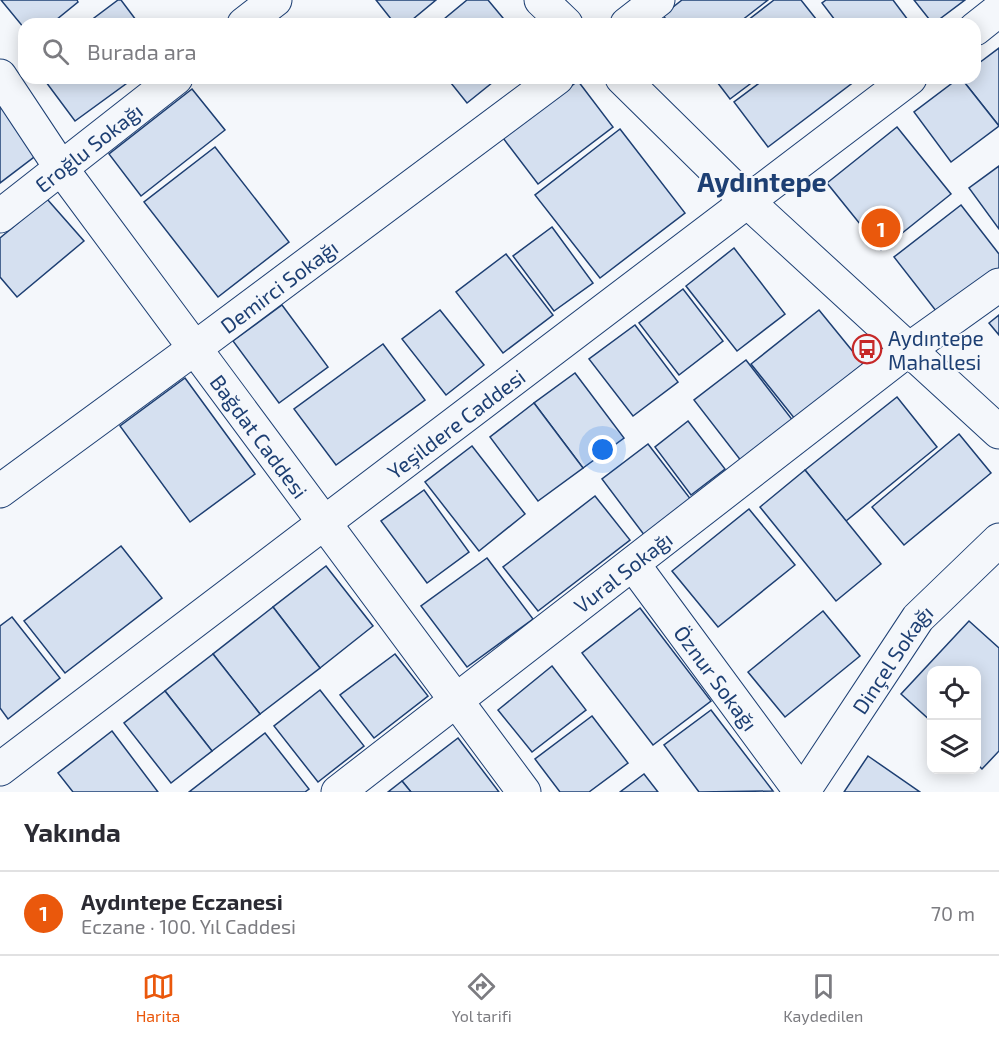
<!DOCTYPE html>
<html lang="tr">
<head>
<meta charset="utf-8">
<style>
	:root { --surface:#fff; --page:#f7f7f7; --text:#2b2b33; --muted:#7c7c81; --line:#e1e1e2; --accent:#ea580c }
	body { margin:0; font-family:"Exo 2",sans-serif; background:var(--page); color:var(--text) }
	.controls { position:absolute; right:18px; bottom:18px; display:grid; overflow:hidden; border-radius:12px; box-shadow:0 3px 15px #0003 }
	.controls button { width:54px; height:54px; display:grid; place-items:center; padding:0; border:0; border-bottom:2px solid var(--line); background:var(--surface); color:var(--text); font:30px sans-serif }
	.you { position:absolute; left:603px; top:450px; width:21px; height:21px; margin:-15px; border:4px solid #fff; border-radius:50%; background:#1a73e8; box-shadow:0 0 0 9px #1a73e833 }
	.badge { display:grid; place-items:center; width:39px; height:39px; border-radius:50%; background:var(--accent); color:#fff; font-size:20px; font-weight:700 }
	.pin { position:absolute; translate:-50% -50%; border:3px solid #fff; box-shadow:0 2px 6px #0006 }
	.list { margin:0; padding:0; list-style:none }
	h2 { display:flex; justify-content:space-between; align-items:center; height:78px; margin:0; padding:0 24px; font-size:26px }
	h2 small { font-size:20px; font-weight:400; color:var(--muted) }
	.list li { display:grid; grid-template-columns:39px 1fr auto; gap:18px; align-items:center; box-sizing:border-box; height:84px; padding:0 24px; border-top:2px solid var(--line) }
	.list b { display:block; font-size:22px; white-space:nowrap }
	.list p { margin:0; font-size:20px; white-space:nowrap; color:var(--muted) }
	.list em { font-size:20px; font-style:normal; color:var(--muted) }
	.icon { flex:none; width:33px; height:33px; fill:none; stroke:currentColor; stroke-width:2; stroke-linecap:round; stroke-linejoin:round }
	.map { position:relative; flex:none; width:999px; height:792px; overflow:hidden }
	.search { position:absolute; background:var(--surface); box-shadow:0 3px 15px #0003; left:18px; right:18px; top:18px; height:66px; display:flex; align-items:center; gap:15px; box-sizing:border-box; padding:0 21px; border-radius:18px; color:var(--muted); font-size:22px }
	.sheet { height:162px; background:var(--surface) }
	nav { display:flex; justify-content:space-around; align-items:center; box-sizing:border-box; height:84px; border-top:2px solid var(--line); background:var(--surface); font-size:16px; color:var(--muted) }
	nav a { display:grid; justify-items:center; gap:3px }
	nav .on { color:var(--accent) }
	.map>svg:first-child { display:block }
</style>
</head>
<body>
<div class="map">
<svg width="999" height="792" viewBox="0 0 999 792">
	<rect width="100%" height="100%" fill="#f4f7fb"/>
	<g fill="#d5e0f0" stroke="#1d3f73" stroke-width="1.5">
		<path d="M1 0H77L78 2 51 24H24V28Z"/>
		<path d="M118 0H121L139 24H86Z"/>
		<path d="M376 0H436L407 24H395Z"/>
		<path d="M467 0H488L508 24H438Z"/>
		<path d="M682 0H768L737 24H669L663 15Z"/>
		<path d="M774 0H801L820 24H743Z"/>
		<path d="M826 0H893L911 24H838L822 3Z"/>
		<path d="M914 0H965L933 24Z"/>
		<path d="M999 48V126L961 78H975V66Z"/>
		<path d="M43 78H134L75 121Z"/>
		<path d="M447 78H498L467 103Z"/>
		<path d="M714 78H758L730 99Z"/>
		<path d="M766 78H859L768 147 734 102Z"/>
		<path d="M959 78H961L999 126 951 162 914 112Z"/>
		<path d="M578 81 613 127 538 184 503 138Z"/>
		<path d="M192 89 225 130 141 196 109 154Z"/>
		<path d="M0 104 38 154 0 183Z"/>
		<path d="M897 127 951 194 881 250 827 183Z"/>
		<path d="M620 129 685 213 600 278 535 195Z"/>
		<path d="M215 147 289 242 218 297 144 202Z"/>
		<path d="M999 166V229L969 188Z"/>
		<path d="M47 199 84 241 17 297 0 277V238Z"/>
		<path d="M961 205 999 254V269L940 316 894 257Z"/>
		<path d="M552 227 593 283 554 311 513 256Z"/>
		<path d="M734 248 785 314 737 351 686 286Z"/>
		<path d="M506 254 553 315 503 353 456 292Z"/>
		<path d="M683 289 723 341 679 375 639 323Z"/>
		<path d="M282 305 328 367 279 403 233 341Z"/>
		<path d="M440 310 484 365 446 395 402 339Z"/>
		<path d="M819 310 863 364 795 419 751 364Z"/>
		<path d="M999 315V335L989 323Z"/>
		<path d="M635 325 678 382 633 416 589 359Z"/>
		<path d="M383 344 425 400 336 465 294 409Z"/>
		<path d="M746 360 794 422 742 462 694 400Z"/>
		<path d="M575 373 624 438 583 468 534 403Z"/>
		<path d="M185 378 255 474 190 522 120 426Z"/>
		<path d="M897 397 937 447 846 521 805 470Z"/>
		<path d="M534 403 583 468 538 501 490 437Z"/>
		<path d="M688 421 725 469 691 495 655 447Z"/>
		<path d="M959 434 991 473 904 545 872 507Z"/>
		<path d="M648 444 692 501 645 536 602 479Z"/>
		<path d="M472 446 525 514 479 551 425 482Z"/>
		<path d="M805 470 881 564 836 601 760 507Z"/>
		<path d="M424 490 469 552 427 583 381 521Z"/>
		<path d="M595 496 630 540 538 611 503 567Z"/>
		<path d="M749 509 795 565 718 627 672 571Z"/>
		<path d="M121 546 162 598 65 673 24 621Z"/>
		<path d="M487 558 533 619 467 667 421 606Z"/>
		<path d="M326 566 373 626 320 668 273 607Z"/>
		<path d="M273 607 320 668 260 714 213 654Z"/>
		<path d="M640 608 711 701 653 745 582 653Z"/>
		<path d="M823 611 860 656 785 717 748 672Z"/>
		<path d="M12 617 60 678 8 719 0 708V626Z"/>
		<path d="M969 621 999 648V751L982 769 976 763V670H932V722L901 694Z"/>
		<path d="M213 654 260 714 212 751 165 691Z"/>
		<path d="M395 654 428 696 374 738 340 695Z"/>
		<path d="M552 666 586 710 532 752 498 710Z"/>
		<path d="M320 690 364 746 318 782 274 726Z"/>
		<path d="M165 691 212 751 171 783 124 723Z"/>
		<path d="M711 710 773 791 699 792 664 745Z"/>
		<path d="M592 716 628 763 589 792H560L535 759Z"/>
		<path d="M112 731 158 792H73L58 773Z"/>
		<path d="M265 733 309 789 305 792H189Z"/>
		<path d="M458 738 499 792H411L402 781Z"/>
		<path d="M868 756 920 792H844Z"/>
		<path d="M644 774 658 792H620Z"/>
		<path d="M402 781 411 792H388Z"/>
	</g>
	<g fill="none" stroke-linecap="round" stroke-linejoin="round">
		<g stroke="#1d3f73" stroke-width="35">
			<g id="minor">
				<path d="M244 24 275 0"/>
				<path d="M627 24 658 0"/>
				<path id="s1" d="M0 76 61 168 524 792"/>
				<path id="s2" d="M0 216 176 78"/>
				<path id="s3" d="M0 491 195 348 557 78"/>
				<path id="s4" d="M633 564 801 792"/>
				<path id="s5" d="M338 792 908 350 999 285"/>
				<path id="s6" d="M803 792 918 618 999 540"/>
			</g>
		</g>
		<g stroke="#1d3f73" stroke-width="35">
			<g id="tertiary">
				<path d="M541 0 566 24"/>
				<path d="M975 29 999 10"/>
				<path d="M622 78 747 201 999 432"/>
				<path id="s7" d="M0 769 910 78"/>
			</g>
		</g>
		<use href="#minor" stroke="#f4f7fb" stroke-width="33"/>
		<use href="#tertiary" stroke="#f4f7fb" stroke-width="33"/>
	</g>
	<defs>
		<g id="bus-ring" transform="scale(1.5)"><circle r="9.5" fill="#f4f7fb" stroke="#c62828" stroke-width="1.5"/><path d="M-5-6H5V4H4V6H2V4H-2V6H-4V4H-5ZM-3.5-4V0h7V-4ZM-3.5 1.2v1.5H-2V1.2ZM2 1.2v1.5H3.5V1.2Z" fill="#c62828"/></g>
	</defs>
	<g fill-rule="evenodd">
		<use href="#bus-ring" x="867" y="349"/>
	</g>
	<g text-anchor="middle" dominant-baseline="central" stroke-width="4.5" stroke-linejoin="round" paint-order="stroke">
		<g font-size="21" fill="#1d3f73" stroke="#f4f7fb">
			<text stroke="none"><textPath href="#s2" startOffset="112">Eroğlu Sokağı</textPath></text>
			<text stroke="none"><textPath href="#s3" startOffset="346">Demirci Sokağı</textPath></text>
			<text stroke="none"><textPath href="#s7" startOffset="572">Yeşildere Caddesi</textPath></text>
			<text stroke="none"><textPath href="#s1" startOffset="444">Bağdat Caddesi</textPath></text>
			<text stroke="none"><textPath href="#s5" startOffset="360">Vural Sokağı</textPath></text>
			<text stroke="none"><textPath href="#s6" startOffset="160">Dinçel Sokağı</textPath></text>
			<text stroke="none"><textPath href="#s4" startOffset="141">Öznur Sokağı</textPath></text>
		</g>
		<g font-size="21" fill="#1d3f73" stroke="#f4f7fb" text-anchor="start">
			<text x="888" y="337">Aydıntepe<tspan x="888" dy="24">Mahallesi</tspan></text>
		</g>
		<g font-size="27" font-weight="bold" fill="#1d3f73" stroke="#f4f7fb">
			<text x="762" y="181">Aydıntepe</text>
		</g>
	</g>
</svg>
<div class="controls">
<button><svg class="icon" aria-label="locate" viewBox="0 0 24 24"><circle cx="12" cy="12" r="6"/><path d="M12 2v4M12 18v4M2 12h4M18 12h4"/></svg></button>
<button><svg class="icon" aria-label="layers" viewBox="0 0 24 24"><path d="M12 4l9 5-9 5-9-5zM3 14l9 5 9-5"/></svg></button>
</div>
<div class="you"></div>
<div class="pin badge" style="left:881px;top:228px">1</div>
<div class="search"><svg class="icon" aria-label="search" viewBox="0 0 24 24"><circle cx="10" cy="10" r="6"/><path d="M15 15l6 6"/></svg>Burada ara</div>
</div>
<section class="sheet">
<h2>Yakında<small></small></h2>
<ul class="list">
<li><span class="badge">1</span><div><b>Aydıntepe Eczanesi</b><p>Eczane · 100. Yıl Caddesi</p></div><em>70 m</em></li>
</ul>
</section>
<nav>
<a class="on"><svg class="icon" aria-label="map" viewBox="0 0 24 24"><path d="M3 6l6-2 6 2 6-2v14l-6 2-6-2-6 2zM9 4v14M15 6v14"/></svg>Harita</a>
<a><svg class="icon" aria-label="directions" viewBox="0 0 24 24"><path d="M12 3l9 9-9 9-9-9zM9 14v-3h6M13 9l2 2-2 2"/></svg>Yol tarifi</a>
<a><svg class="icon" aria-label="saved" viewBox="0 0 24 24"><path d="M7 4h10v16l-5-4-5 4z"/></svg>Kaydedilen</a>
</nav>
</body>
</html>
